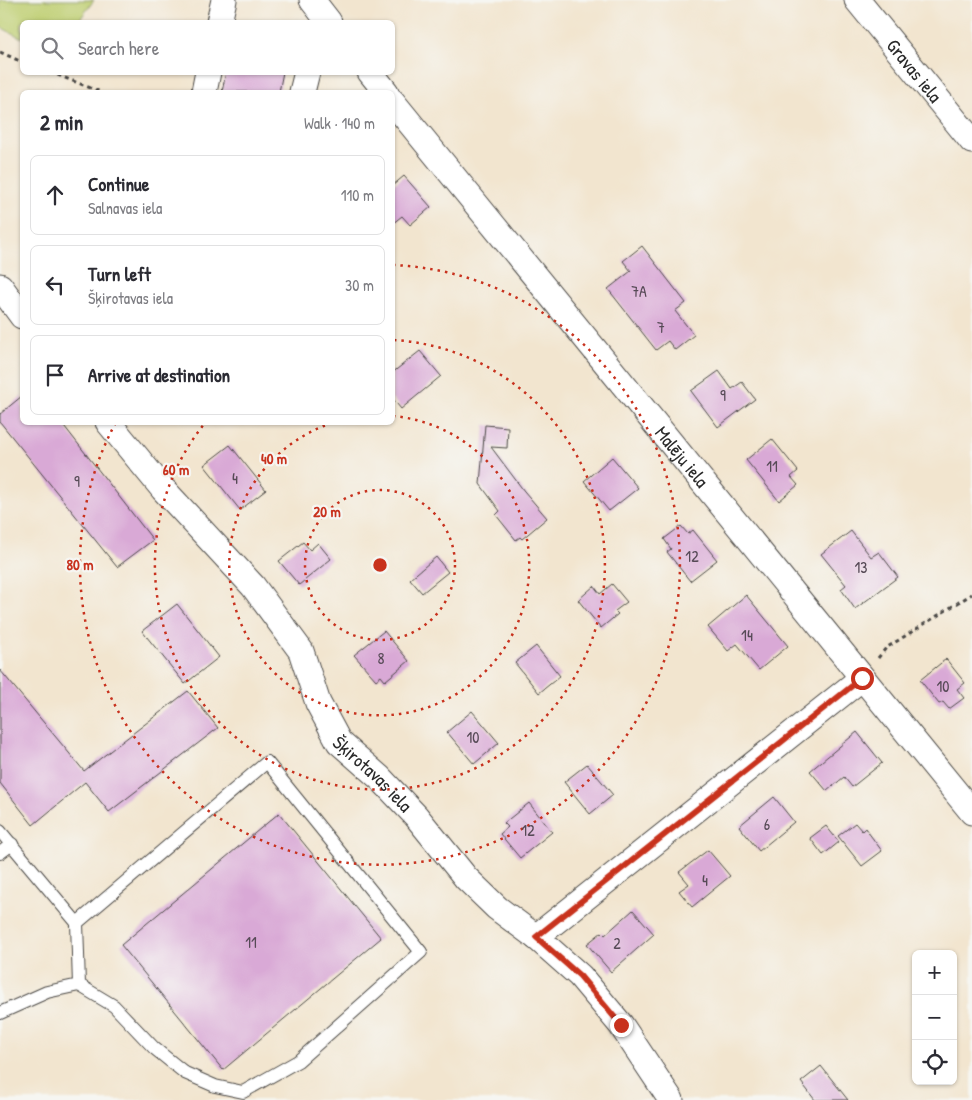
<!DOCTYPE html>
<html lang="en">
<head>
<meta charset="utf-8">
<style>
	:root { --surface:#fff; --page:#f2f2f3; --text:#2b2b33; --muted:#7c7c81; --line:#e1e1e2 }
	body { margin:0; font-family:"Patrick Hand",sans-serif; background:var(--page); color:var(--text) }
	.controls { position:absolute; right:15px; bottom:15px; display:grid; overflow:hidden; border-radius:8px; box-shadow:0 1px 4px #0004 }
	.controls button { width:45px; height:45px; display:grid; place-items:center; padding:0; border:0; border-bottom:1px solid var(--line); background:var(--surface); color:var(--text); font:25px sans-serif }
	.stop { position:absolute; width:15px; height:15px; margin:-11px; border:4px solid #c8321e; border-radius:50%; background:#fff }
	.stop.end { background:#c8321e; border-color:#fff; box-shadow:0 1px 5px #0008 }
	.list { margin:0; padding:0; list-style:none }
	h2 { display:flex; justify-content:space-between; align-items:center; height:65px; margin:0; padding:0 20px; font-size:21px }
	h2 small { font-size:16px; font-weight:400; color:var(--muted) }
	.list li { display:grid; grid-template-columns:32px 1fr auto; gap:15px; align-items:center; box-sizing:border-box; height:80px; margin:0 10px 10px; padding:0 10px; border:1px solid var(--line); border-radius:8px }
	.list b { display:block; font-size:19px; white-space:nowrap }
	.list p { margin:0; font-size:16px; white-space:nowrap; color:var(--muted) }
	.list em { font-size:16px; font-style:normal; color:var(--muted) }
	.icon { flex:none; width:28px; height:28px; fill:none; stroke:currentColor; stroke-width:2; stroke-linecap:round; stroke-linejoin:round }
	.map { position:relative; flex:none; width:972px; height:1100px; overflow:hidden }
	.search { position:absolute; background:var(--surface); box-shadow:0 1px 4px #0004; left:20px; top:20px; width:375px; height:55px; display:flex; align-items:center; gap:12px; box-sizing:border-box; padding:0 18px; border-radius:8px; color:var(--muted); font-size:19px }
	.panel { position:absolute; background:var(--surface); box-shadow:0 1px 4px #0004; left:20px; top:90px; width:375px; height:335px; border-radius:8px }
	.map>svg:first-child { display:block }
</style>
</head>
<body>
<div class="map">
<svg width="972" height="1100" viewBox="0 0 972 1100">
	<rect width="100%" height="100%" fill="#f6f6f2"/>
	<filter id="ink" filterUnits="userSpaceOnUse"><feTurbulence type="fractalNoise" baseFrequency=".02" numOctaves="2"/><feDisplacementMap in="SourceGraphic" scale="10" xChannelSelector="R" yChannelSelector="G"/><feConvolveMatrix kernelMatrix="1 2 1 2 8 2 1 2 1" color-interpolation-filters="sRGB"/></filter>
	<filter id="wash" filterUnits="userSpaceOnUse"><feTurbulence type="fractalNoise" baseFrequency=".0096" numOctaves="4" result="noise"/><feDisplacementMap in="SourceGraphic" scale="20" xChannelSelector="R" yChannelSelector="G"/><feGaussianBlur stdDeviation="1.12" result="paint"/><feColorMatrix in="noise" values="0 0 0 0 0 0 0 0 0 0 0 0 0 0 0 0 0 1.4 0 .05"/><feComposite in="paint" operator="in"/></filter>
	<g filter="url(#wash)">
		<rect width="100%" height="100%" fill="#f2e5cf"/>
		<path fill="#bece70" stroke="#747c4e" d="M0 0H94L78 22H22V38L0 27Z"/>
		<g id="blocks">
			<g fill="#d9a9d6">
				<path d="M226 72H283L279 92H222Z"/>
				<path d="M404 176 431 207 410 225 402 216 392 224V186Z"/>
				<path d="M642 246 686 303 675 311 694 335 675 350 668 341 656 350 608 289 631 271 623 261Z"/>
				<path d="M420 351 441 376 401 409 392 398V373Z"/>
				<path d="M719 371 732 389 742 382 755 399 718 427 691 391Z"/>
				<path d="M22 396V422H61L153 540 117 567 0 422V414Z"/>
				<path d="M485 425 508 427 507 448 491 447 524 491 547 518 522 539 520 537 516 540 496 515 500 511 480 484Z"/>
				<path d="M772 439 798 471 791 477 798 485 779 501 746 460Z"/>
				<path d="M230 445 266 490 240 510 204 465Z"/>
				<path d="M612 457 638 488 609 511 584 481Z"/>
				<path d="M681 526 688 534 693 530 717 560 690 581 667 552 671 549 664 539Z"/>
				<path d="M851 531 871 557 879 552 898 577 855 609 841 589 846 585 821 554Z"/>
				<path d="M303 542 310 550 318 543 331 559 299 585 279 561Z"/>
				<path d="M436 557 448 572 422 593 410 579Z"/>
				<path d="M612 584 627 602 615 611 618 614 601 628 578 600 594 586 600 594Z"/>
				<path d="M746 595 788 646 759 670 737 644 728 651 708 627Z"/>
				<path d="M177 604 219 657 185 684 142 631Z"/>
				<path d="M384 631 409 661 385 681 381 676 376 680 354 655Z"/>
				<path d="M536 646 560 676 539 693 515 663Z"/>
				<path d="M946 659 965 683 957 689 964 698 949 709 943 702 939 704 920 680Z"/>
				<path d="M0 670 84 771 188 691 218 728 109 812 85 782 33 825 0 783Z"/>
				<path d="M472 711 499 743 474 764 447 732Z"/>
				<path d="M857 732 882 763 852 787 844 777 827 791 810 771Z"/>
				<path d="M587 764 613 795 590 814 564 782Z"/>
				<path d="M774 797 794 822 759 851 739 826Z"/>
				<path d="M529 803 552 832 520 858 500 834 508 827 504 823Z"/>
				<path d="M279 813 381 938 223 1070 121 945Z"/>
				<path d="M855 823 862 831 865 828 882 851 862 866 838 836Z"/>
				<path d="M826 826 839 842 823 855 810 838Z"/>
				<path d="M708 850 730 876 692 907 679 891 689 884 679 872Z"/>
				<path d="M633 910 654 934 611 972 587 944 602 932 605 935Z"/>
				<path d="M821 1066 848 1100H815L801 1082Z"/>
			</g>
		</g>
	</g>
	<g filter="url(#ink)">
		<use href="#blocks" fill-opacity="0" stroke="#494744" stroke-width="1"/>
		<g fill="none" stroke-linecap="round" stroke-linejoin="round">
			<g stroke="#494744" stroke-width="14">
				<g id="lane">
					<path d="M0 831 77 923"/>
					<path d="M0 853 12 844"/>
					<path d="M0 1013 47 992 79 985 114 1006 154 1048 185 1073 215 1086 243 1092 298 1061 421 952 267 762 77 923 79 985"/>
				</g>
			</g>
			<g stroke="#494744" stroke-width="27">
				<g id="street">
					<path d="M312 0 329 22"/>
					<path id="s1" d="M857 0 972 141"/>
					<path d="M219 22 224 0"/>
					<path d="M370 72 386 92"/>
					<path d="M204 92 208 72"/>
					<path d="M302 92 307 72"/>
					<path id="s2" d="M392 101 972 812"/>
					<path d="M0 286 22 316"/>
					<path id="s3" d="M108 422 163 489 253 586 301 651 318 703 339 742 380 778 416 816 466 878 497 908 536 937 580 976 621 1025 671 1100"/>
					<path d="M536 937 862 678"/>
				</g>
			</g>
			<g stroke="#494744" stroke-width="3" stroke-dasharray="4 4" stroke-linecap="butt">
				<path d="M0 52 22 62"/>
				<path d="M50 72 101 92"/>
				<path d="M878 658 886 648 972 594"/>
			</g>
			<use href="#lane" stroke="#fff" stroke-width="12"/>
			<use href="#street" stroke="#fff" stroke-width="25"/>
		</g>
	</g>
	<g fill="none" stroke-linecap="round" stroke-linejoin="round" filter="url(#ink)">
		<path stroke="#c8321e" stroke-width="6" d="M621 1025 580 976 536 937 862 678"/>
	</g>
	<g fill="none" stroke="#c8321e" stroke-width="2.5" stroke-dasharray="2.5 5">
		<circle cx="380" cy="565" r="75"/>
		<path d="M393 416A150 150 0 1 1 332 423"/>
		<path d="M394 340A225 225 0 1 1 205 423"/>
		<path d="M393 265A300 300 0 1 1 115 424"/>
	</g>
	<g text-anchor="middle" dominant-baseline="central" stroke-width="4.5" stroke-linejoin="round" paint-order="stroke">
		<g font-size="16" fill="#564a56">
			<text x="639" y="291">7A</text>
			<text x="661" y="327">7</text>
			<text x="723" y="395">9</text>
			<text x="772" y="466">11</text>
			<text x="235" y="478">4</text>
			<text x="77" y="481">9</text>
			<text x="692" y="556">12</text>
			<text x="861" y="567">13</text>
			<text x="747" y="635">14</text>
			<text x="381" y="658">8</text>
			<text x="943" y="686">10</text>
			<text x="473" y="737">10</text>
			<text x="767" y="824">6</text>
			<text x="528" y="830">12</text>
			<text x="705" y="880">4</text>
			<text x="251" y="942">11</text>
			<text x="617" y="943">2</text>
		</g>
		<g font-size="19" fill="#2b2b2b" stroke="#f6f6f2">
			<text stroke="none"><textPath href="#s1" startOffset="91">Gravas iela</textPath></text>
			<text stroke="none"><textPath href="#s2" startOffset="459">Malēju iela</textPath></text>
			<text stroke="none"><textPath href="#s3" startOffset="445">Šķirotavas iela</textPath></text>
		</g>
	</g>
	<circle cx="380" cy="565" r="8" fill="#c8321e" stroke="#f6f6f2" stroke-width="2.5"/>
	<g font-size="15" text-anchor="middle" font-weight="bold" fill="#c8321e" stroke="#f6f6f2" stroke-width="4.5" stroke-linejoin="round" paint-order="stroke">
		<text x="274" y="464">40 m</text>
		<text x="176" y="475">60 m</text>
		<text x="327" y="517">20 m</text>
		<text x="80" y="570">80 m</text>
	</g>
</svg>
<div class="controls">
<button>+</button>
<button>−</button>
<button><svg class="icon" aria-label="locate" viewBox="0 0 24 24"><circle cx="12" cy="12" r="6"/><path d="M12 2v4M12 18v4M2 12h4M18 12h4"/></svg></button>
</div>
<div class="stop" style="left:862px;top:678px"></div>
<div class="stop end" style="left:621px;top:1025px"></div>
<div class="search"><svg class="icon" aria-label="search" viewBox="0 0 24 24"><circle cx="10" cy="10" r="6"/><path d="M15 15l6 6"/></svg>Search here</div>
<section class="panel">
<h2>2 min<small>Walk · 140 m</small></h2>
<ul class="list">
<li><svg class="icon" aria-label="ahead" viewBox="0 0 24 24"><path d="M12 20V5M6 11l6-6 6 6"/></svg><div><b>Continue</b><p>Salnavas iela</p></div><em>110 m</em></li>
<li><svg class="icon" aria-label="left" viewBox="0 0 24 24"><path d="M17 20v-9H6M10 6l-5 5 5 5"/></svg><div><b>Turn left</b><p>Šķirotavas iela</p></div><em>30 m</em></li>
<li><svg class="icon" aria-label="arrive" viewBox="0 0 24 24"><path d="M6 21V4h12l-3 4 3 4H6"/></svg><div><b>Arrive at destination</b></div></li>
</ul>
</section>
</div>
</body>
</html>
